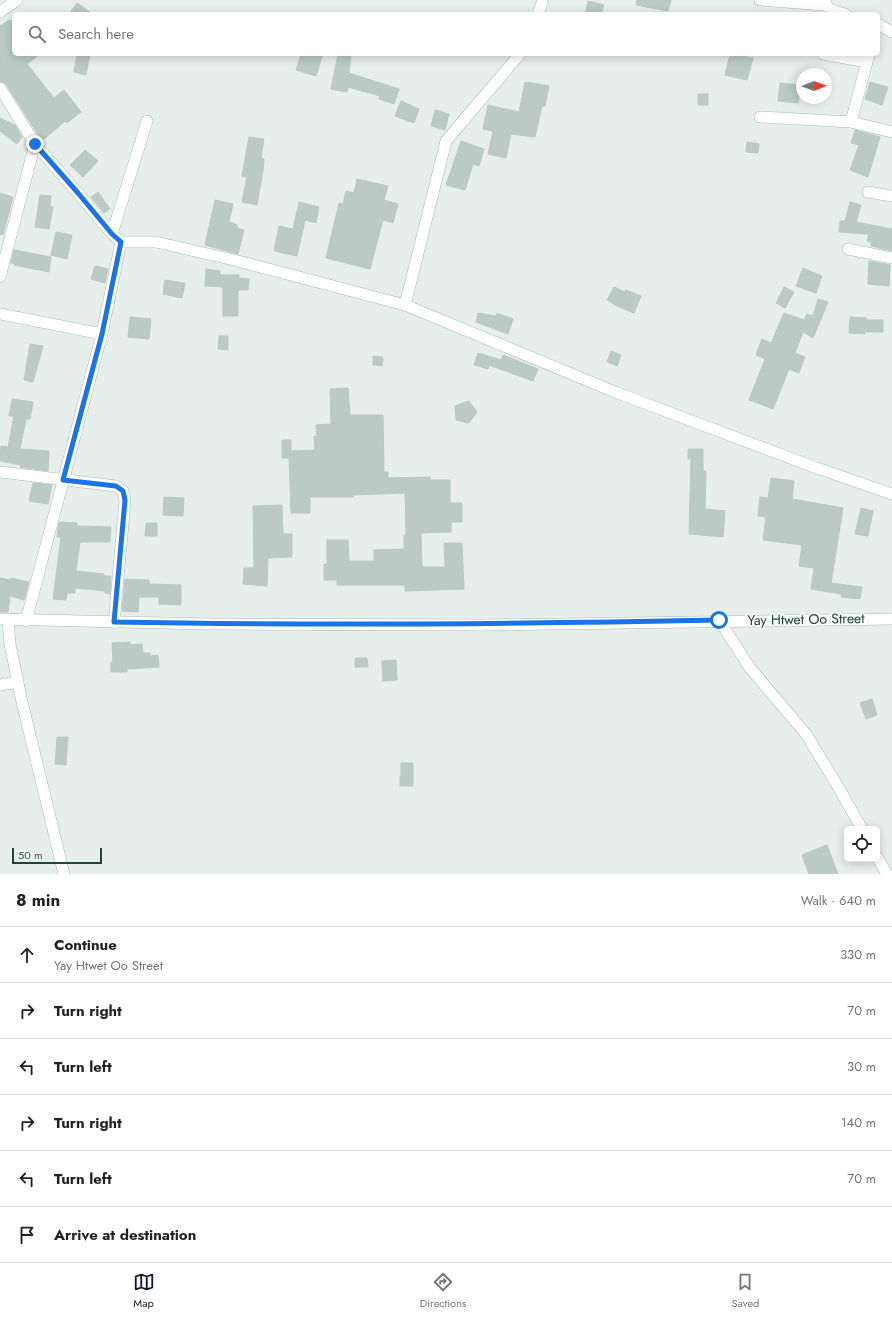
<!DOCTYPE html>
<html lang="en">
<head>
<meta charset="utf-8">
<style>
	:root { --surface:#fff; --page:#f6f6f6; --text:#222; --muted:#767676; --line:#e0e0e0; --accent:#111827 }
	body { margin:0; font-family:Jost,sans-serif; background:var(--page); color:var(--text) }
	.controls { position:absolute; right:12px; bottom:12px; display:grid; overflow:hidden; border-radius:6px; box-shadow:0 2px 10px #0003 }
	.controls button { width:36px; height:36px; display:grid; place-items:center; padding:0; border:0; border-bottom:1px solid var(--line); background:var(--surface); color:var(--text); font:20px sans-serif }
	.compass { position:absolute; left:796px; top:68px; width:36px; height:36px; border-radius:50%; background:var(--surface); box-shadow:0 2px 10px #0003; rotate:89deg }
	.scale { position:absolute; left:12px; bottom:10px; width:90px; box-sizing:border-box; padding-left:4px; border:2px solid #24423a; border-top:0; font-size:11px; line-height:14px; white-space:nowrap; color:#24423a; -webkit-text-stroke:3px #f7fbf9; paint-order:stroke }
	.stop { position:absolute; width:12px; height:12px; margin:-9px; border:3px solid #1a73e8; border-radius:50%; background:#fff }
	.stop.end { background:#1a73e8; border-color:#fff; box-shadow:0 1px 4px #0008 }
	.list { margin:0; padding:0; list-style:none }
	h2 { display:flex; justify-content:space-between; align-items:center; height:52px; margin:0; padding:0 16px; font-size:17px }
	h2 small { font-size:13px; font-weight:400; color:var(--muted) }
	.list li { display:grid; grid-template-columns:26px 1fr auto; gap:12px; align-items:center; box-sizing:border-box; height:56px; padding:0 16px; border-top:1px solid var(--line) }
	.list b { display:block; font-size:15px; white-space:nowrap }
	.list p { margin:0; font-size:13px; white-space:nowrap; color:var(--muted) }
	.list em { font-size:13px; font-style:normal; color:var(--muted) }
	.icon { flex:none; width:22px; height:22px; fill:none; stroke:currentColor; stroke-width:2; stroke-linecap:round; stroke-linejoin:round }
	.map { position:relative; flex:none; width:892px; height:874px; overflow:hidden }
	.search { position:absolute; background:var(--surface); box-shadow:0 2px 10px #0003; left:12px; right:12px; top:12px; height:44px; display:flex; align-items:center; gap:10px; box-sizing:border-box; padding:0 14px; border-radius:6px; color:var(--muted); font-size:15px }
	.sheet { height:388px; background:var(--surface) }
	nav { display:flex; justify-content:space-around; align-items:center; box-sizing:border-box; height:56px; border-top:1px solid var(--line); background:var(--surface); font-size:11px; color:var(--muted) }
	nav a { display:grid; justify-items:center; gap:2px }
	nav .on { color:var(--accent) }
	.map>svg:first-child { display:block }
</style>
</head>
<body>
<div class="map">
<svg width="892" height="874" viewBox="0 0 892 874">
	<rect width="100%" height="100%" fill="#e6efeb"/>
	<g fill="#bbcac4" stroke="#b8c9c2">
		<path d="M637 0H671L668 11 636 5Z"/>
		<path d="M588 1 604 5 601 14H585Z"/>
		<path d="M77 3 93 14H69Z"/>
		<path d="M14 18V54H40L27 64 54 98 64 90 81 112 67 123 65 121 42 141 6 84 0 81V26L9 20 10 21Z"/>
		<path d="M77 54H90L86 75 74 72Z"/>
		<path d="M301 54H323L316 76 296 70Z"/>
		<path d="M338 54H351L349 73 399 89 394 104 379 99 380 96 348 87 347 92 331 89Z"/>
		<path d="M730 54 753 58 747 80 725 75Z"/>
		<path d="M525 82 549 86 545 106H542L535 137 511 134 506 158 488 154 493 131 483 129 488 105 519 112Z"/>
		<path d="M870 82 888 87 882 105 865 99Z"/>
		<path d="M780 83 800 85 798 103 778 101Z"/>
		<rect x="698" y="94" width="10" height="11"/>
		<path d="M401 101 419 109 414 123 395 116Z"/>
		<path d="M435 110 449 114 445 130 431 126Z"/>
		<path d="M0 118 15 125 22 137 17 144 0 131Z"/>
		<path d="M855 130 880 137 868 177 850 170 859 145 851 143Z"/>
		<path d="M249 137 264 139 261 158 264 159 263 171 257 205 242 202 247 177 242 176Z"/>
		<path d="M461 141 484 149 479 166 473 164 465 190 446 185Z"/>
		<path d="M747 142 759 144 758 153 746 152Z"/>
		<path d="M85 150 98 161 83 177 70 165Z"/>
		<path d="M357 179 388 186 384 200 398 204 393 223 383 220 370 269 326 258 339 203 343 204 346 191 354 193Z"/>
		<path d="M98 192 110 209 104 213 91 197Z"/>
		<path d="M0 193 13 197 3 235 0 234Z"/>
		<path d="M40 195 51 196 50 206 53 207 49 229 35 227Z"/>
		<path d="M215 200 233 204 229 222 237 225V228L244 230 238 254 205 245Z"/>
		<path d="M299 202 319 207 316 223 305 220 297 256 274 251 279 226 293 229Z"/>
		<path d="M850 202 861 205 856 222 892 229V251L871 246V242L867 241 869 234 839 232 840 221H845Z"/>
		<path d="M56 232 72 235 67 259 51 255Z"/>
		<path d="M14 250 51 257 49 272 14 265 15 264 11 263Z"/>
		<path d="M869 261 890 265 889 286 868 284Z"/>
		<path d="M95 266 108 269 105 283 91 279Z"/>
		<path d="M803 268 822 276 816 293 796 286Z"/>
		<path d="M206 269 220 271V275H239V278L249 279 248 290H239L238 291V316H223V287L205 286Z"/>
		<path d="M165 280 185 283 182 298 163 294Z"/>
		<path d="M614 287 625 292 626 290 641 296 634 313 619 307 607 300Z"/>
		<path d="M784 287 794 292 785 308 776 303Z"/>
		<path d="M818 299 828 302 813 338 803 332 795 353 805 357 799 373 789 369 773 409 749 400 765 359 756 355 762 339 771 343 784 313 804 320 807 314 813 316Z"/>
		<path d="M478 313 496 316 497 313 513 319 508 334 476 322Z"/>
		<path d="M130 317 151 319 149 339 128 337Z"/>
		<path d="M850 317 866 318V320H883V332H865V334L849 333Z"/>
		<path d="M219 336H228V350L218 349Z"/>
		<path d="M30 344 43 346 33 382 24 380Z"/>
		<path d="M611 351 621 355 617 366 607 362Z"/>
		<path d="M478 353 501 360 503 355 538 369 533 381 489 365 488 369 474 365Z"/>
		<path d="M373 356 383 357 382 366 373 365Z"/>
		<path d="M348 388 350 415H383L384 472H388V478L430 477V480H450V503H462V522H451V532L421 533 422 567H445L444 543H462L464 589 405 591V585H337V580H324V564H327V540H348L349 561H374V550L404 549V535H406L405 493 353 495V497H310V513H291L289 458H282V440H291V451L315 450 314 436H317L316 425 331 424 330 389Z"/>
		<path d="M12 399 33 402 30 419H26L20 449 49 451 48 471 20 467 21 465 0 461 1 446 8 447 14 416H9Z"/>
		<path d="M469 401 477 412 469 423 456 420 455 406Z"/>
		<path d="M688 449H703V471H706L705 509 725 511 723 537 689 534 691 458 688 459Z"/>
		<path d="M771 478 794 481 792 499 843 508 831 583 862 587 860 599 841 597 842 594 811 589 814 568 799 566 802 545 763 540 766 517 758 516 760 497 768 498Z"/>
		<path d="M33 483 52 485 48 504 29 501Z"/>
		<path d="M164 497 184 498 183 516 163 515Z"/>
		<path d="M282 505 283 534H292V557L268 558 267 586 243 584 244 568H254L253 506Z"/>
		<path d="M861 508 873 511 868 536 855 534Z"/>
		<path d="M59 522 77 523V526L111 527 110 542H80L76 571 104 574V576H111L110 594 105 593V591L75 588V593H67L66 600 53 599 61 537H57Z"/>
		<path d="M146 523H157V536H145Z"/>
		<path d="M0 578 10 580 11 578 29 582 24 600 10 596 8 612H0Z"/>
		<path d="M125 579 149 580V584L181 585V605L159 604V597H139L138 612 122 611Z"/>
		<path d="M130 642V645L142 644 143 653H150V656L158 655 159 667 127 669V672H111V662H113L112 643Z"/>
		<path d="M355 658H367L368 667H355Z"/>
		<path d="M396 660 397 680 383 681 382 661Z"/>
		<path d="M872 699 877 715 866 719 860 703Z"/>
		<path d="M57 737H68L66 765 55 764Z"/>
		<path d="M401 763H413V786H400V776H401Z"/>
		<path d="M827 845 838 874H809L802 855Z"/>
	</g>
	<g fill="none" stroke-linecap="round" stroke-linejoin="round">
		<g stroke="#a8b8b2" stroke-width="12">
			<g id="minor">
				<path d="M760 0 825 5"/>
				<path d="M825 0C826 11 836 11 845 14"/>
				<path d="M0 12 17 0"/>
				<path d="M538 14 543 0"/>
				<path d="M878 24 892 32"/>
				<path d="M823 54 867 62"/>
				<path d="M0 88 35 144 78 193 112 234 121 242H156L234 260 405 305 615 392 817 468 892 494"/>
				<path d="M760 117 851 122 892 132"/>
				<path d="M851 122 869 54"/>
				<path d="M868 192 892 196"/>
				<path d="M112 234 147 121"/>
				<path d="M848 249 892 258"/>
				<path d="M0 277 35 144"/>
				<path d="M405 305 446 141 520 54"/>
				<path d="M0 314 102 334"/>
				<path d="M0 472 116 486 123 491 125 501 114 623"/>
				<path d="M0 619 207 624 484 625 892 619"/>
				<path d="M8 620 10 644 22 702 64 874"/>
				<path d="M719 620 750 668 806 734 840 790 862 829"/>
				<path d="M26 621 102 334 121 242"/>
				<path d="M0 685 18 682"/>
				<path d="M877 857 887 874"/>
			</g>
		</g>
		<use href="#minor" stroke="#fff" stroke-width="11"/>
	</g>
	<g fill="none" stroke-linecap="round" stroke-linejoin="round">
		<path stroke="#1a73e8" stroke-width="5" d="M35 144 78 193 112 234 121 242 102 334 63 480 116 486 123 491 125 500 114 622C316 626 517 624 719 620"/>
	</g>
	<g text-anchor="middle" dominant-baseline="central" stroke-width="3.5" stroke-linejoin="round" paint-order="stroke">
		<g font-size="14" fill="#24423a" stroke="#f7fbf9">
			<text transform="translate(806 619) rotate(-1)">Yay Htwet Oo Street</text>
		</g>
	</g>
</svg>
<div class="controls">
<button><svg class="icon" aria-label="locate" viewBox="0 0 24 24"><circle cx="12" cy="12" r="6"/><path d="M12 2v4M12 18v4M2 12h4M18 12h4"/></svg></button>
</div>
<svg class="compass" viewBox="-18 -18 36 36"><path d="M0-13l5 13h-10z" fill="#e53935"/><path d="M0 13l5-13h-10z" fill="#767676"/></svg>
<div class="scale">50 m</div>
<div class="stop" style="left:719px;top:620px"></div>
<div class="stop end" style="left:35px;top:144px"></div>
<div class="search"><svg class="icon" aria-label="search" viewBox="0 0 24 24"><circle cx="10" cy="10" r="6"/><path d="M15 15l6 6"/></svg>Search here</div>
</div>
<section class="sheet">
<h2>8 min<small>Walk · 640 m</small></h2>
<ul class="list">
<li><svg class="icon" aria-label="ahead" viewBox="0 0 24 24"><path d="M12 20V5M6 11l6-6 6 6"/></svg><div><b>Continue</b><p>Yay Htwet Oo Street</p></div><em>330 m</em></li>
<li><svg class="icon" aria-label="right" viewBox="0 0 24 24"><path d="M7 20v-9h11M14 6l5 5-5 5"/></svg><div><b>Turn right</b></div><em>70 m</em></li>
<li><svg class="icon" aria-label="left" viewBox="0 0 24 24"><path d="M17 20v-9H6M10 6l-5 5 5 5"/></svg><div><b>Turn left</b></div><em>30 m</em></li>
<li><svg class="icon" aria-label="right" viewBox="0 0 24 24"><path d="M7 20v-9h11M14 6l5 5-5 5"/></svg><div><b>Turn right</b></div><em>140 m</em></li>
<li><svg class="icon" aria-label="left" viewBox="0 0 24 24"><path d="M17 20v-9H6M10 6l-5 5 5 5"/></svg><div><b>Turn left</b></div><em>70 m</em></li>
<li><svg class="icon" aria-label="arrive" viewBox="0 0 24 24"><path d="M6 21V4h12l-3 4 3 4H6"/></svg><div><b>Arrive at destination</b></div></li>
</ul>
</section>
<nav>
<a class="on"><svg class="icon" aria-label="map" viewBox="0 0 24 24"><path d="M3 6l6-2 6 2 6-2v14l-6 2-6-2-6 2zM9 4v14M15 6v14"/></svg>Map</a>
<a><svg class="icon" aria-label="directions" viewBox="0 0 24 24"><path d="M12 3l9 9-9 9-9-9zM9 14v-3h6M13 9l2 2-2 2"/></svg>Directions</a>
<a><svg class="icon" aria-label="saved" viewBox="0 0 24 24"><path d="M7 4h10v16l-5-4-5 4z"/></svg>Saved</a>
</nav>
</body>
</html>
